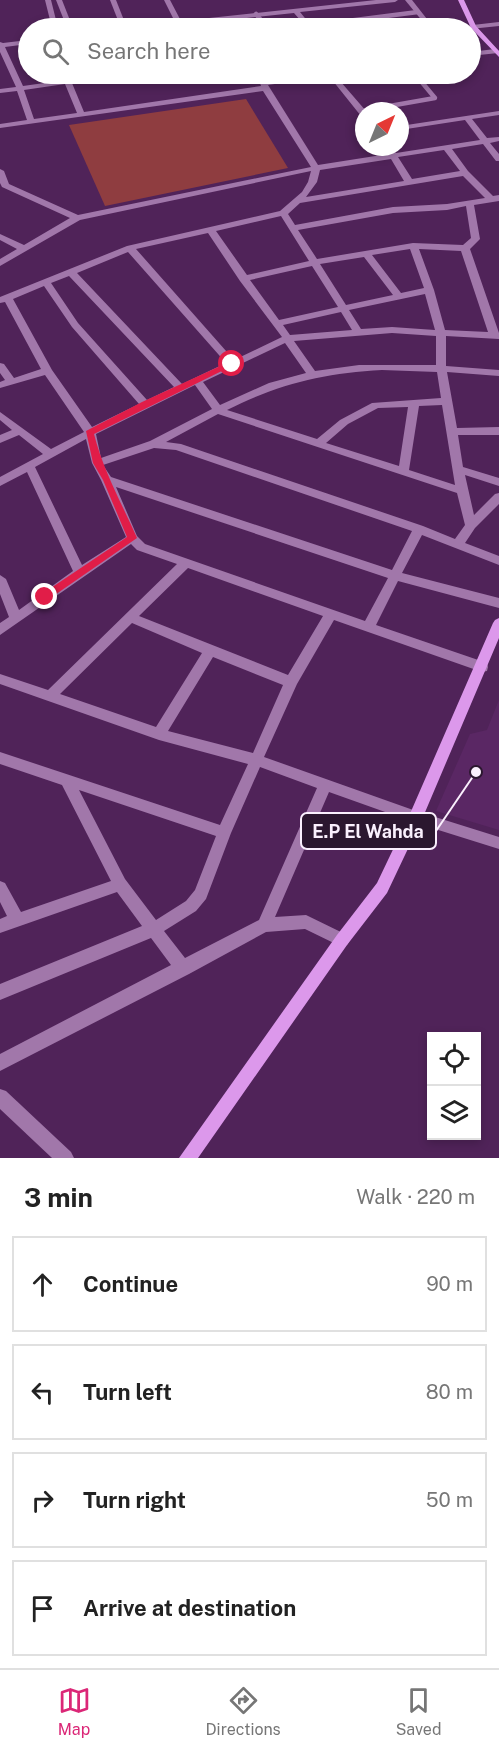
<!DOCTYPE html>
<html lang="en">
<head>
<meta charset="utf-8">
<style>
	:root { --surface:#fff; --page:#f6f6f6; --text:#222; --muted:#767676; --line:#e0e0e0; --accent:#db2777 }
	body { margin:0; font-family:"Public Sans",sans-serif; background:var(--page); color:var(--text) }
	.controls { position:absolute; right:18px; bottom:18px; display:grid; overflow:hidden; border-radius:0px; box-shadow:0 3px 9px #0003 }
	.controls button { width:54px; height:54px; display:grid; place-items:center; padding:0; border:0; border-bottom:2px solid var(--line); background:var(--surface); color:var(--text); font:30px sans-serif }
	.compass { position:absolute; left:355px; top:102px; width:54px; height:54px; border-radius:50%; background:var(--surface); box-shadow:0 3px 9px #0003; rotate:43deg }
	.stop { position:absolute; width:18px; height:18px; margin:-14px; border:4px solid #e11d48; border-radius:50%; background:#fff }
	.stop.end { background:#e11d48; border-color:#fff; box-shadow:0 2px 6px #0008 }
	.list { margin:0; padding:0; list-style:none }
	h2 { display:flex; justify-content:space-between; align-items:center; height:78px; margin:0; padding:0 24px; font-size:26px }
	h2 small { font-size:20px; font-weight:400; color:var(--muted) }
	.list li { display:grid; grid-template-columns:39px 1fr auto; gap:18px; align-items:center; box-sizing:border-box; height:96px; margin:0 12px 12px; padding:0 12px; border:2px solid var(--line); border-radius:0px }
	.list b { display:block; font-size:22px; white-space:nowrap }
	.list em { font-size:20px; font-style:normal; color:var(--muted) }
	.icon { flex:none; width:33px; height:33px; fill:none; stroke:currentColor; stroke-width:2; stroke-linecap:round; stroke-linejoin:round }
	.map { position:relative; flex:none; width:499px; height:1158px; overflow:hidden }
	.search { position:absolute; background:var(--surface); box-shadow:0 3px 9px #0003; left:18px; right:18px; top:18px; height:66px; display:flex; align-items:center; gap:15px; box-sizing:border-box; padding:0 21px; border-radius:33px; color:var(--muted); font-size:22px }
	.sheet { height:510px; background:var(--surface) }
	nav { display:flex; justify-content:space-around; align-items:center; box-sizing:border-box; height:84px; border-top:2px solid var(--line); background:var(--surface); font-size:16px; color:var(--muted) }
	nav a { display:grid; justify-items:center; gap:3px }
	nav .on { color:var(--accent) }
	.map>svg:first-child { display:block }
</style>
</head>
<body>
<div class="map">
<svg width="499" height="1158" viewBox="0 0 499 1158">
	<rect width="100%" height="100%" fill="#502359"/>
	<path fill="#5a2764" d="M499 700V830L436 811 470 734 487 730Z"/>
	<path fill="#8f3d40" d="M246 99 288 168 105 206 69 125Z"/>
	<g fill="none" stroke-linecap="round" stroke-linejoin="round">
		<g stroke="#a177aa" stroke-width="4.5">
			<path d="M256 14 267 28"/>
			<path d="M308 26 418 12"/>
			<path d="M64 74 67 81"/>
			<path d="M361 111 435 98 415 74"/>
		</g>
		<g fill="#a177aa" fill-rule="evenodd">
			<path d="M45 0H51L58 28H52Z"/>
			<path d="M56 0H62L73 28H67Z"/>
			<path d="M110 0H116L127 28H121Z"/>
			<path d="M164 0H170L181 21 376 0H398L395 2 300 12 313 28H307L294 13 183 25V28H179L177 26 132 28 135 26 175 22Z"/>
			<path d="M405 0H412L434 28H428Z"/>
			<path d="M499 22V26L470 29 461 28 464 26Z"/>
			<path d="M28 40V44L5 47 23 86 108 74H123L120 76 72 83 84 112 261 86 260 83 264 81 316 74H334L366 111H364V116H361L329 76 268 85 318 165 388 154 384 147H392L396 153 480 140 465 120 400 130V126L499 111V115L472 119 487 138 499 137V141L490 143 499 154V161H496L483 144 452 149 468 171 493 196 499 195V201L474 205 480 239 470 249 499 333V339L446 336V366L499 370V376L447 372 457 428 499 427V435H458L463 467 499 478V486L465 475 474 515 495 494 499 493V504L475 528 465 543 499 556V565L422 535 402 573 499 598V608L398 581 376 625 487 663 488 667 487 671 482 672 334 620 297 684 264 757 416 811 499 837V849L416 823 329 792 275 917 306 915 347 935 350 940 347 945 342 947 305 929 266 932 189 974 0 1071V1054L171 965 151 938 0 1000V984L142 926 117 892 0 933V919L7 916 0 902V881L5 883 21 912 111 881 62 785 0 764V752L220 825 248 764 159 740 0 684V674L48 690 177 564 137 550 131 544 0 635V623L9 617 0 594V575L6 579 19 610 73 571 27 472 0 486V477L43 454 19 435 0 443V435L12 430 0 420V412L51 449 84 432 45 375 0 388V382L5 380 0 373V363L4 364 14 378 41 369 5 302 0 303V297L127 246 280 211 302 192 308 182 311 171 80 220 0 266V259L17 249 0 240V234L24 245 70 218 2 187 0 183V169L4 171 9 184 78 215 311 167 263 91 0 128V124L27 120 17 91 0 93V89L16 87 0 52V42L3 43ZM65 84 77 113 34 119 24 90ZM444 150 460 171 412 179 398 157ZM391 159 404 181 306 197 317 182 320 170ZM463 176 485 198 447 204 393 207 295 225 288 214 300 203ZM466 206 471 238 463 245 413 243 317 259 298 230 393 213 447 210ZM281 216 309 261 247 275 216 231ZM208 233 240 281 282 337 234 360 136 249ZM410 249 424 288 401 293 372 255ZM419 249 461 251 488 332 445 330 434 290ZM128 252 226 363 182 384 77 273ZM364 257 393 295 346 305 320 264ZM312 266 338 307 279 320 250 280ZM69 276 174 387 147 400 78 323 51 283ZM44 286 72 327 139 404 92 427 52 370 13 299ZM425 294 435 330 392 327 361 329 349 310ZM341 312 352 330 290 335 283 325ZM392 333 436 336V365H359L315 371 294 341ZM285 343 306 373 269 383 220 405 203 382ZM382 370 437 372 441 398 372 403 340 420 317 439 227 410C279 384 324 373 382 370ZM195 385 212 409 150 441 101 458 96 434ZM442 405 455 485 409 470 419 406ZM408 407 399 466 326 443 348 424 378 408ZM218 414 457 493 465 525 455 539 423 526 181 444 166 442ZM86 439 92 463 101 480 126 537 82 565 35 467ZM154 448 176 450 412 531 392 570 111 477 103 465ZM116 487 388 578 365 621 145 544 137 536ZM188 568 323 616 288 675 139 616ZM132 623 202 653 156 727 60 694ZM213 657 283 685 253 753 168 731ZM260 767 317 788 259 920 185 958 164 931 196 911 206 899 231 833ZM79 790 216 836 195 890 186 901 156 920 125 879Z"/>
			<path d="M495 49 499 51 498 53 470 56V52Z"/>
			<path d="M0 1089 6 1091 71 1152 74 1158H52L0 1109Z"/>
		</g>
		<g fill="#dc98eb" fill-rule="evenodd">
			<path d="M458 0H464L476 26 499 51V57L471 28Z"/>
			<path d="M499 618V638L423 817 387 893 347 945 198 1158H179L337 935 377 883 409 816 493 623 495 620Z"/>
		</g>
	</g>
	<path fill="#e11d48" d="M229 362 236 364 94 434C103 470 122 504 137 538L49 599H42V594L127 537 103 480 93 463 86 431 142 402Z"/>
	<path fill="none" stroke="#faf0fd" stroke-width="2" d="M476 772L436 831"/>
	<circle fill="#faf0fd" stroke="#2b172f" stroke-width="2" cx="476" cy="772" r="6"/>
	<rect fill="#2b172f" stroke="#faf0fd" stroke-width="2" x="301" y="813" width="135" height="36" rx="6"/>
	<g font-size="18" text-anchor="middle" font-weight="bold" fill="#faf0fd">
		<text x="368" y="838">E.P El Wahda</text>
	</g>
</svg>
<div class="controls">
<button><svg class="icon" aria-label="locate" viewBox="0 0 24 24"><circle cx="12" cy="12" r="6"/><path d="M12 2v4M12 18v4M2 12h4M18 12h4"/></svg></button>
<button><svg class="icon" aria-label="layers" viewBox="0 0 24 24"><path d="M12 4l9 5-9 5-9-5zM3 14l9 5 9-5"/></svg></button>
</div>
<svg class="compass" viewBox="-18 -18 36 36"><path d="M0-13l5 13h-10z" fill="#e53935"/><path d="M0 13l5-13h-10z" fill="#767676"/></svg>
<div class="stop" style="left:232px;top:364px"></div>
<div class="stop end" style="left:45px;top:597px"></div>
<div class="search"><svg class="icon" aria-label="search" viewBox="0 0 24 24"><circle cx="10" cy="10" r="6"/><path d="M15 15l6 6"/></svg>Search here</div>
</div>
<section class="sheet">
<h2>3 min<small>Walk · 220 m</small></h2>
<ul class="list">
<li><svg class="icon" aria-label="ahead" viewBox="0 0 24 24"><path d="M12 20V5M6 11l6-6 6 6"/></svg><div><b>Continue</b></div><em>90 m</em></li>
<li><svg class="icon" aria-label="left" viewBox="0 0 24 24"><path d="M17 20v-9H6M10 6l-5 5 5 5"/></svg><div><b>Turn left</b></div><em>80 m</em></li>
<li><svg class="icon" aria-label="right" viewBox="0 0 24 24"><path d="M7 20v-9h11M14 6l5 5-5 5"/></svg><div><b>Turn right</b></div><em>50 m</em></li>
<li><svg class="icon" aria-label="arrive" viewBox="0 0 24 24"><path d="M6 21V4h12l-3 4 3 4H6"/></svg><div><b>Arrive at destination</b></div></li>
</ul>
</section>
<nav>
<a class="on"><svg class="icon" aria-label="map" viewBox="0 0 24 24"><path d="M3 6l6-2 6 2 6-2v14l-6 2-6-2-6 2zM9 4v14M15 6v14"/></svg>Map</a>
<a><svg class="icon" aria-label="directions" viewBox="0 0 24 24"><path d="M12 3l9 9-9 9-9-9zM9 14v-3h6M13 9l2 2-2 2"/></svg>Directions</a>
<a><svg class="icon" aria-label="saved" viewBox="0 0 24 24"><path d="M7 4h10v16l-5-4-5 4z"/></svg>Saved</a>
</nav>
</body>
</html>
